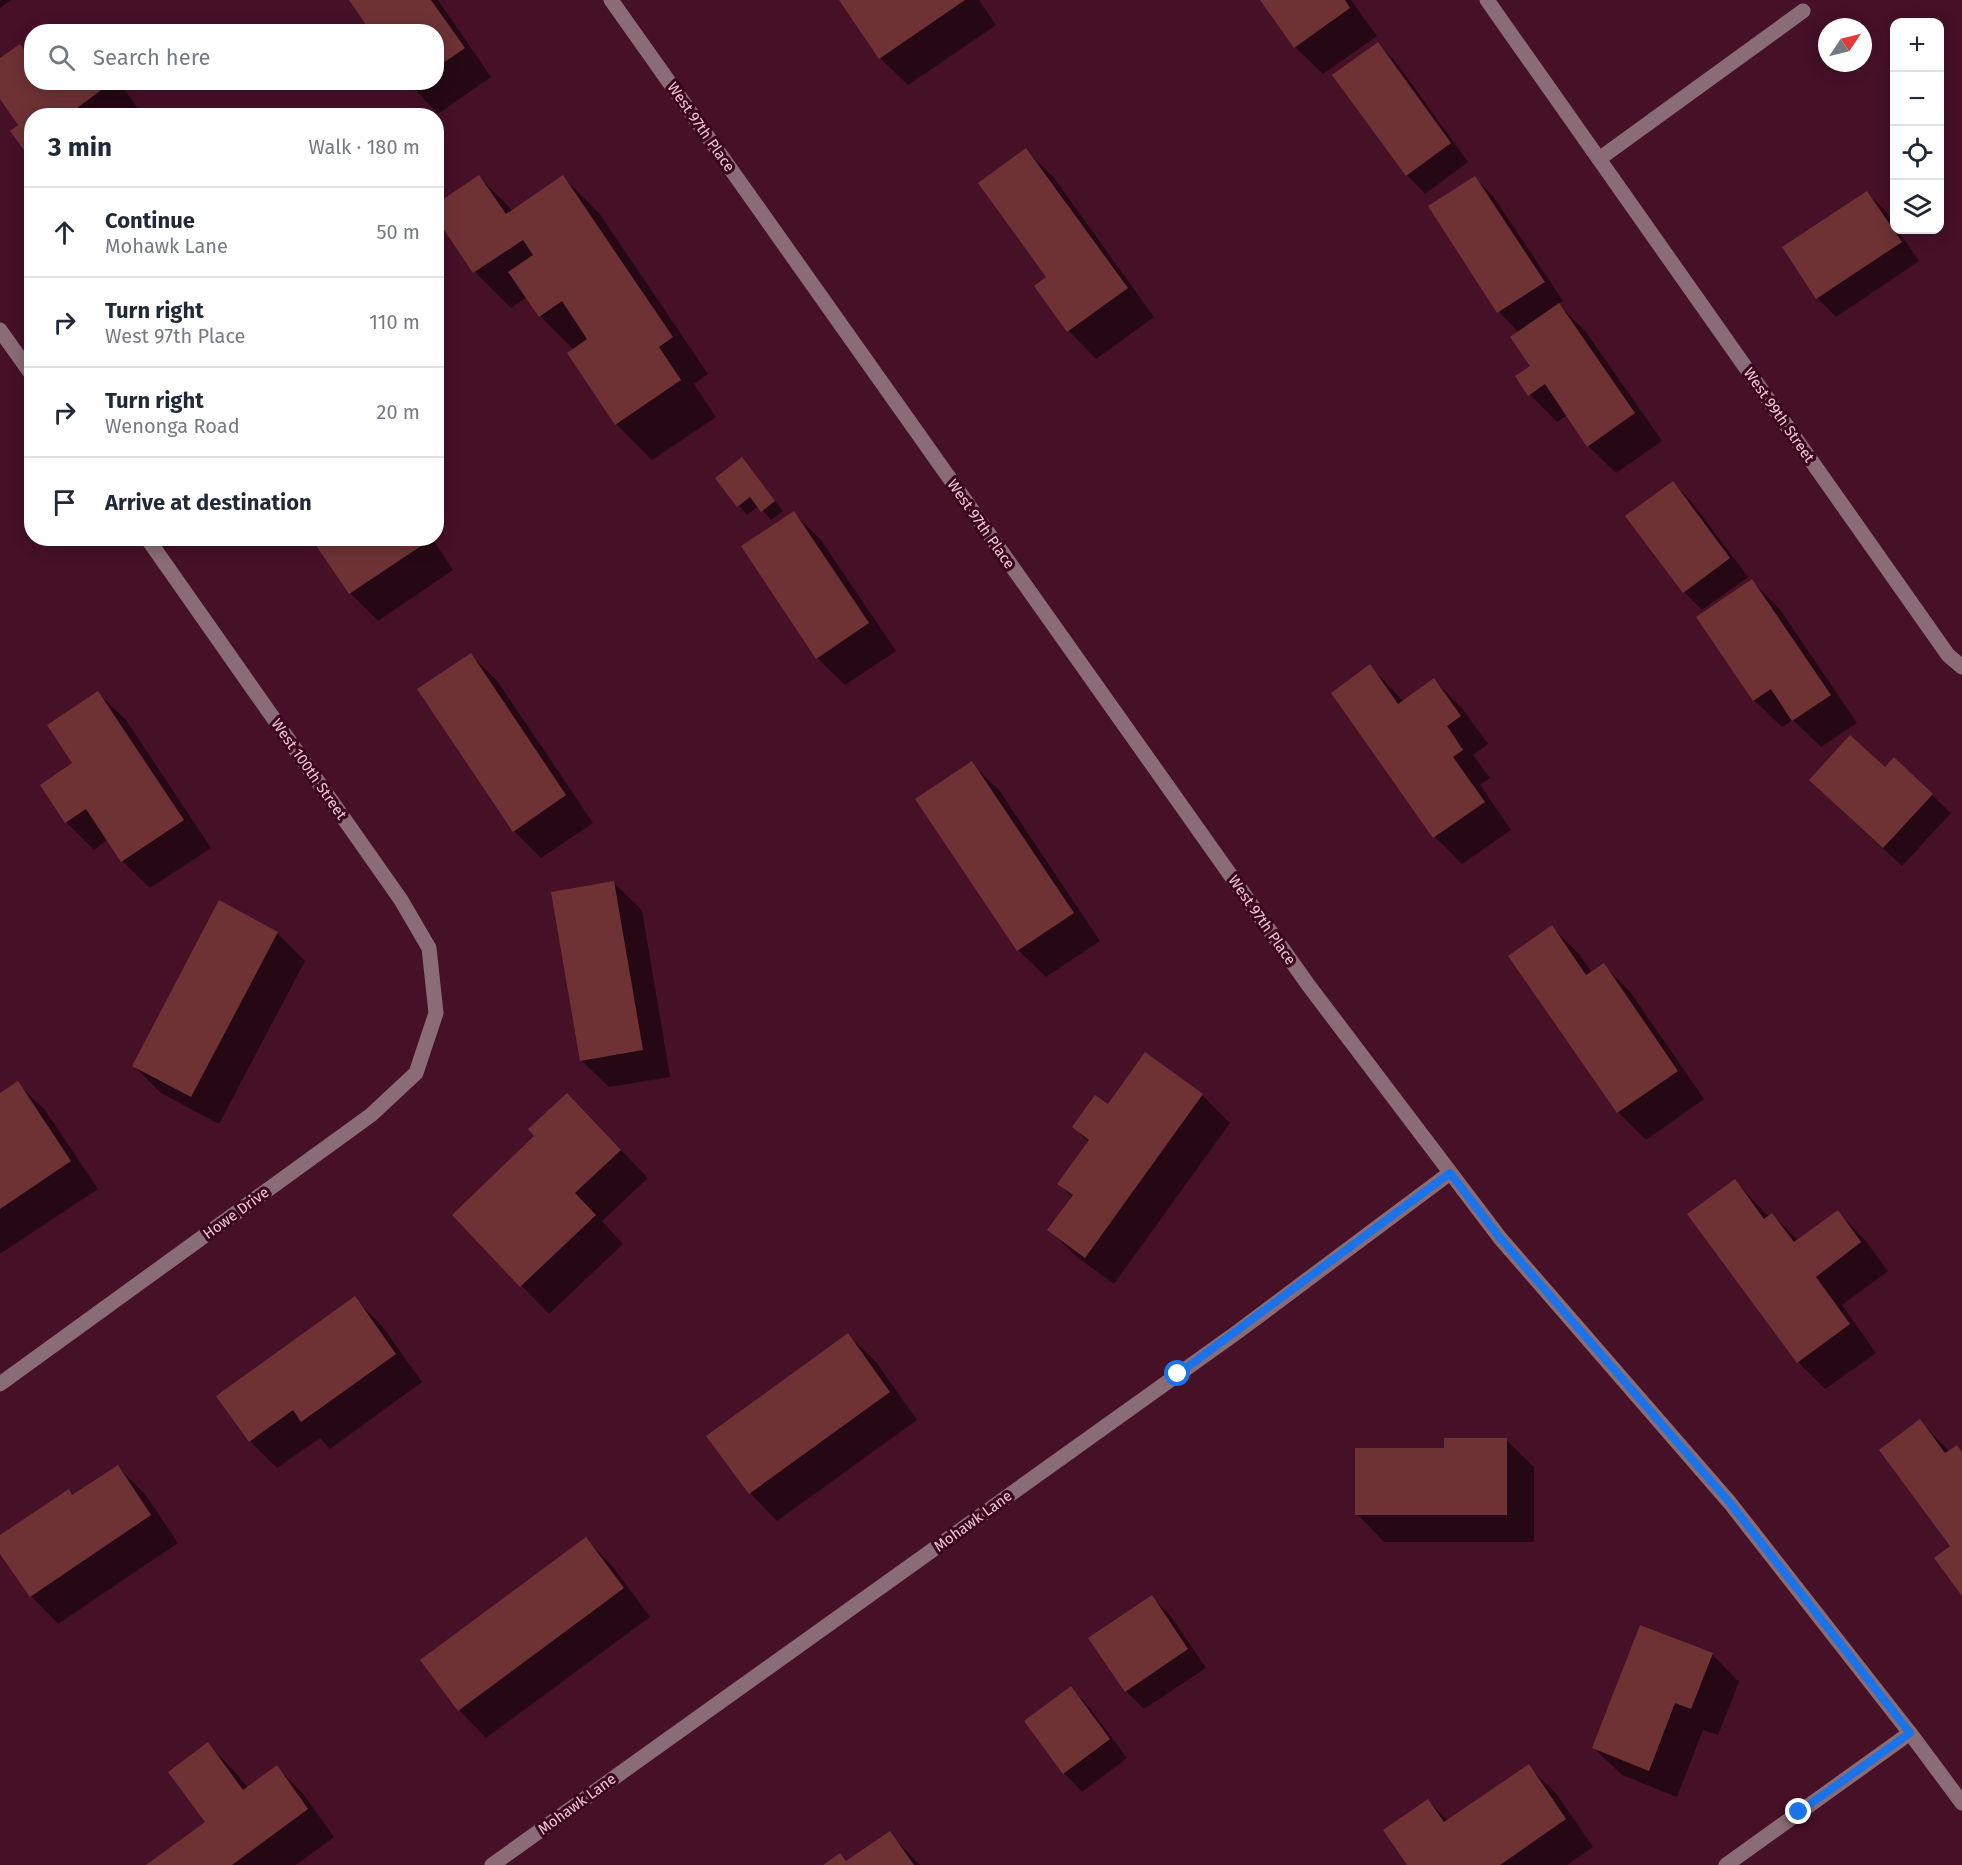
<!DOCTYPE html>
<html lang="en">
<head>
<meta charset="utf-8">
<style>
	:root { --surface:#fff; --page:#f2f2f3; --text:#1f2937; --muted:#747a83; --line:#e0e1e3 }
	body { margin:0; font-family:"Fira Sans",sans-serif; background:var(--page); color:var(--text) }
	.controls { position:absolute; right:18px; top:18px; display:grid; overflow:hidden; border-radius:12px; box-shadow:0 3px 15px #0003 }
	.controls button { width:54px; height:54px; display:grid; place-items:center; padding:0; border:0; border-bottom:2px solid var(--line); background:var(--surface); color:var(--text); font:30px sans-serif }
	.compass { position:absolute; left:1818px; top:18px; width:54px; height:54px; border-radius:50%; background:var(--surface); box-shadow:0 3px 15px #0003; rotate:55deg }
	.stop { position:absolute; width:18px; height:18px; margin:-14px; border:4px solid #1a73e8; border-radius:50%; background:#fff }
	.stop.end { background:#1a73e8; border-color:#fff; box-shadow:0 2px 6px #0008 }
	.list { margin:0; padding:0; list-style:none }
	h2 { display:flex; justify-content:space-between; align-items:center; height:78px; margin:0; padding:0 24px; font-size:26px }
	h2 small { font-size:20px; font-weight:400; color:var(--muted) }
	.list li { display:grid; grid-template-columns:39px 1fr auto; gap:18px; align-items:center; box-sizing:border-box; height:90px; padding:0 24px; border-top:2px solid var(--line) }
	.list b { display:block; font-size:22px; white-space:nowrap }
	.list p { margin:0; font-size:20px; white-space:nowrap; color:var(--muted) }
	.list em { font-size:20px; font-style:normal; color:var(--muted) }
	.icon { flex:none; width:33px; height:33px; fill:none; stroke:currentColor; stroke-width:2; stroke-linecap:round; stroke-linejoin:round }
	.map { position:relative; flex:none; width:1962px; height:1865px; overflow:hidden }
	.search { position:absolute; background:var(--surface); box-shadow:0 3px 15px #0003; left:24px; top:24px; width:420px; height:66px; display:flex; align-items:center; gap:15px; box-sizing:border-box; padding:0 21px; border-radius:24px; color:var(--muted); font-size:22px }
	.panel { position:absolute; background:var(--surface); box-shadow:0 3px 15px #0003; left:24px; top:108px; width:420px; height:438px; border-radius:24px }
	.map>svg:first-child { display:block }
</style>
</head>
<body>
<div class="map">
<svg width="1962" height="1865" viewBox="0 0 1962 1865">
	<rect width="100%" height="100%" fill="#461027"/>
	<g fill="#0007">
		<path d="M0 0H11L0 8Z"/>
		<path d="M350 0H438L491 77 438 114 408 82H436V32Z"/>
		<path d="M841 0H979L996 25 908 85 880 58Z"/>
		<path d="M1262 0H1351L1377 36 1323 74 1295 47Z"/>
		<path d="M1378 44 1396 62 1468 162 1425 194 1407 175Z"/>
		<path d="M19 46 32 58V82H119L139 110 134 114 135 116H32L21 125 0 96V60Z"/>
		<path d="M1026 150 1054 178 1154 317 1096 359 1069 331 1036 286 1048 277Z"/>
		<path d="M479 177 513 211 563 177 599 213 708 374 694 384 716 417 652 460 616 424 569 353 574 350 540 316 527 297 511 308 475 272 436 215Z"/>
		<path d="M1475 178 1493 196 1563 301 1558 304 1586 332 1662 441 1616 473 1588 446 1567 415 1557 422 1530 395 1532 366 1519 333 1499 312 1430 207Z"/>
		<path d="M1867 193 1886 211 1894 224V230H1898L1919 261 1836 317 1817 298 1784 248Z"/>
		<path d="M741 459 783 511 771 520 759 506 747 515 717 478Z"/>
		<path d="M1673 483 1691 501 1748 577 1702 610 1684 592Z"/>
		<path d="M794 513 821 540 896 651 845 685 817 658Z"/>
		<path d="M313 538H432L453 570 378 621 350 593Z"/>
		<path d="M1752 581 1779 608 1857 723 1821 747 1793 720 1782 727 1754 700Z"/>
		<path d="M471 655 498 682 593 823 541 858 514 831Z"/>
		<path d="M1370 666 1404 702 1434 680 1462 708 1488 744 1473 755 1490 778 1480 785 1511 830 1462 864 1435 837 1333 693Z"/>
		<path d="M98 693 126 720 211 848 150 888 122 861 107 840 94 850 66 822 74 763Z"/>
		<path d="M971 763 999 790 1100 941 1046 977 1018 950Z"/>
		<path d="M1932 795 1951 813 1902 866 1829 798Z"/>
		<path d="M614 883 642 910 670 1077 609 1087 581 1060Z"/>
		<path d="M1552 927 1579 954 1592 973 1604 965 1631 993 1704 1099 1646 1140 1618 1112 1510 956Z"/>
		<path d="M277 933 305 961 219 1124 161 1093 134 1066Z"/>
		<path d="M1146 1054 1202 1095 1230 1123 1114 1284 1077 1257 1049 1230 1073 1198 1059 1184 1089 1143 1074 1127 1108 1106Z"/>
		<path d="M17 1083 45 1110 98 1189 0 1254V1094Z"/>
		<path d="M594 1122 648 1178 602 1221 623 1244 549 1314 454 1215Z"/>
		<path d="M1735 1181 1769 1217 1772 1215 1799 1241 1838 1212 1865 1240 1888 1271 1842 1305 1876 1353 1825 1389 1798 1362Z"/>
		<path d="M354 1298 382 1326 422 1382 330 1449 320 1438 277 1468 250 1441Z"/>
		<path d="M848 1335 876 1362 917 1420 777 1521 750 1493Z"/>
		<path d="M1920 1421 1950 1452H1962V1594L1952 1546Z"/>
		<path d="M1506 1440 1534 1467V1542H1384L1357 1514 1446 1449Z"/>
		<path d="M118 1467 145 1494 178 1543 58 1624 31 1596 0 1551V1537L69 1491 74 1496Z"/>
		<path d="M586 1539 613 1567 650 1617 486 1738 459 1710Z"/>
		<path d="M1152 1597 1170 1615 1206 1668 1144 1709 1126 1691Z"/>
		<path d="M1712 1654 1739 1682 1718 1735 1703 1730 1677 1797 1622 1775 1594 1748Z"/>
		<path d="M1071 1688 1089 1707 1127 1758 1082 1792 1064 1773Z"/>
		<path d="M208 1744 235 1772 248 1788 277 1767 304 1795 334 1837 296 1865H148L207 1822Z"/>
		<path d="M1528 1766 1556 1793 1593 1847 1567 1865H1409L1428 1800 1448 1821Z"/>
		<path d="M889 1833 920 1865H825L840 1855 848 1862Z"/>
	</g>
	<g fill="#6e3235">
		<path d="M349 0H431L465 48 436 68V32H371Z"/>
		<path d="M839 0H965L879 59Z"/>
		<path d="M1260 0H1345L1350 8 1294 48Z"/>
		<path d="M1378 42 1451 143 1406 176 1332 75Z"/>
		<path d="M20 44 32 60V82H112L77 108 82 116H32V161L10 131 18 125 0 99V58Z"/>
		<path d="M130 108 135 116H120Z"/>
		<path d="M1026 148 1128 288 1067 332 1034 286 1046 277 978 183Z"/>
		<path d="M479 175 506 214 563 175 673 337 659 347 681 380 615 425 567 353 587 339 562 301 539 317 508 272 533 255 523 240 473 273 436 218V204Z"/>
		<path d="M1475 176 1545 282 1497 313 1428 206Z"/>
		<path d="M1867 191 1902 242 1816 299 1782 247Z"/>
		<path d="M1559 303 1635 413 1587 447 1545 384 1528 396 1515 376 1530 366 1510 337Z"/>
		<path d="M742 457 775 501 761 512 750 497 737 507 715 478Z"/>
		<path d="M1673 481 1730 558 1683 593 1625 516Z"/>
		<path d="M794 511 869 623 816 659 741 546Z"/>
		<path d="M311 538H425L427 542 349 594Z"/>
		<path d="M1752 579 1831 695 1792 721 1771 689 1753 701 1696 617Z"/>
		<path d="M471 653 566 795 513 832 417 689Z"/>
		<path d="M1370 664 1398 704 1434 678 1461 716 1447 726 1463 750 1453 757 1485 802 1433 838 1331 693Z"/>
		<path d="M98 691 184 820 121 862 86 809 65 823 40 785 72 763 47 725Z"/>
		<path d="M1850 735 1885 767 1894 757 1933 794 1883 848 1809 780Z"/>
		<path d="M972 761 1074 913 1017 951 915 799Z"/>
		<path d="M614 881 643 1050 580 1061 551 892Z"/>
		<path d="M219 900 278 932 191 1097 132 1066Z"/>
		<path d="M1552 925 1586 975 1604 963 1678 1071 1617 1113 1508 956Z"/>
		<path d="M1145 1052 1203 1094 1085 1258 1047 1230 1073 1195 1057 1184 1089 1140 1072 1127 1095 1095 1108 1104Z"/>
		<path d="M18 1081 71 1161 0 1209V1093Z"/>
		<path d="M567 1093 621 1150 575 1193 596 1215 520 1287 452 1215 534 1136 528 1129Z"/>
		<path d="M1735 1179 1764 1219 1772 1213 1794 1242 1838 1210 1861 1242 1816 1277 1850 1324 1797 1363 1687 1214Z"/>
		<path d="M355 1296 396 1354 301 1422 293 1410 249 1442 216 1396Z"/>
		<path d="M848 1333 890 1392 749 1494 706 1436Z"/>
		<path d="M1920 1419 1945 1453 1957 1445 1962 1452V1596L1934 1558 1950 1546 1879 1450Z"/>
		<path d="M1444 1438H1507V1515H1355V1448H1444Z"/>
		<path d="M118 1465 151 1515 30 1597 0 1554V1535L69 1489 72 1495Z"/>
		<path d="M586 1537 624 1588 458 1711 420 1660Z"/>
		<path d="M1152 1595 1188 1649 1125 1692 1088 1638Z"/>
		<path d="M1640 1625 1713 1653 1691 1709 1675 1703 1649 1771 1592 1748Z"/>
		<path d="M1071 1686 1110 1739 1063 1774 1024 1721Z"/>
		<path d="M208 1742 243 1790 277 1765 308 1809 232 1865H146L205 1822 168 1772Z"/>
		<path d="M1529 1764 1566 1819 1500 1865H1407L1383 1830 1428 1799 1444 1822Z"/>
		<path d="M890 1831 914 1865H823L840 1853 846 1861Z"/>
	</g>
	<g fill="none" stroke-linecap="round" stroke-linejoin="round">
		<g stroke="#896c75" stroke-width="15">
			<path d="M611 0 1309 986 1500 1238 1730 1503 1910 1733 1962 1803"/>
			<path d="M1487 0 1948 655 1962 667"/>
			<path d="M1599 159 1803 11"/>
			<path d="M0 330 32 375"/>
			<path d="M0 1384 371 1115 416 1073 436 1013 429 948 401 900 147 538"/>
			<path d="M492 1865 1236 1333 1450 1173"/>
			<path d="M1726 1865 1910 1733"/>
		</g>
	</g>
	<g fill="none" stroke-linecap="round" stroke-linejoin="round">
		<path stroke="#1a73e8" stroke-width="8" d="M1178 1374 1450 1173 1500 1238 1730 1503 1910 1733 1799 1812"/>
	</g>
	<g text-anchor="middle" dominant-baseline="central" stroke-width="6" stroke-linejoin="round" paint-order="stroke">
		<g font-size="15" fill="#edc9d3" stroke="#3b051d">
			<text transform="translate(701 127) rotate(55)">West 97th Place</text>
			<text transform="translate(1779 415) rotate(55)">West 99th Street</text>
			<text transform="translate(981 524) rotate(55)">West 97th Place</text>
			<text transform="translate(309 769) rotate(55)">West 100th Street</text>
			<text transform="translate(1262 920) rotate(55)">West 97th Place</text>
			<text transform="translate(236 1213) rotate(-36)">Howe Drive</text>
			<text transform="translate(973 1521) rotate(-36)">Mohawk Lane</text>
			<text transform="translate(577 1804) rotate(-36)">Mohawk Lane</text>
		</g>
	</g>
</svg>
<div class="controls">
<button>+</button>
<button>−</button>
<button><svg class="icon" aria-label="locate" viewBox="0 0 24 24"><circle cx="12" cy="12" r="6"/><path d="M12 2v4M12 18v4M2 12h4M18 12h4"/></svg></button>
<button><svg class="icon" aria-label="layers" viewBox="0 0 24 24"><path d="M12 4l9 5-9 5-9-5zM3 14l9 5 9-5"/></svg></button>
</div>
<svg class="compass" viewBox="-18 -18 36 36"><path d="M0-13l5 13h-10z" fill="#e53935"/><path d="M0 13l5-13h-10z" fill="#747a83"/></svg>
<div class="stop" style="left:1178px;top:1374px"></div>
<div class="stop end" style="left:1799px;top:1812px"></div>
<div class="search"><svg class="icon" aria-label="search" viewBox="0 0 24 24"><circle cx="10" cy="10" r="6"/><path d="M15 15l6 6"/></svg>Search here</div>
<section class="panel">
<h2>3 min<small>Walk · 180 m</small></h2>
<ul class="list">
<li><svg class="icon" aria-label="ahead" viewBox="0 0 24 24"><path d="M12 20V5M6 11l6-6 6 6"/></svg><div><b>Continue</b><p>Mohawk Lane</p></div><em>50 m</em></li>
<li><svg class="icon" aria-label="right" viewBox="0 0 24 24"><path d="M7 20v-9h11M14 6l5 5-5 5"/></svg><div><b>Turn right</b><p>West 97th Place</p></div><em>110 m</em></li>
<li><svg class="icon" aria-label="right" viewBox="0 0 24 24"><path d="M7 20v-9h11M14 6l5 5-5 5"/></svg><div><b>Turn right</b><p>Wenonga Road</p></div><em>20 m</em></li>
<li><svg class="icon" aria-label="arrive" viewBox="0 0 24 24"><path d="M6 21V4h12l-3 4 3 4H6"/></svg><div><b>Arrive at destination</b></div></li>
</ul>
</section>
</div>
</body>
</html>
